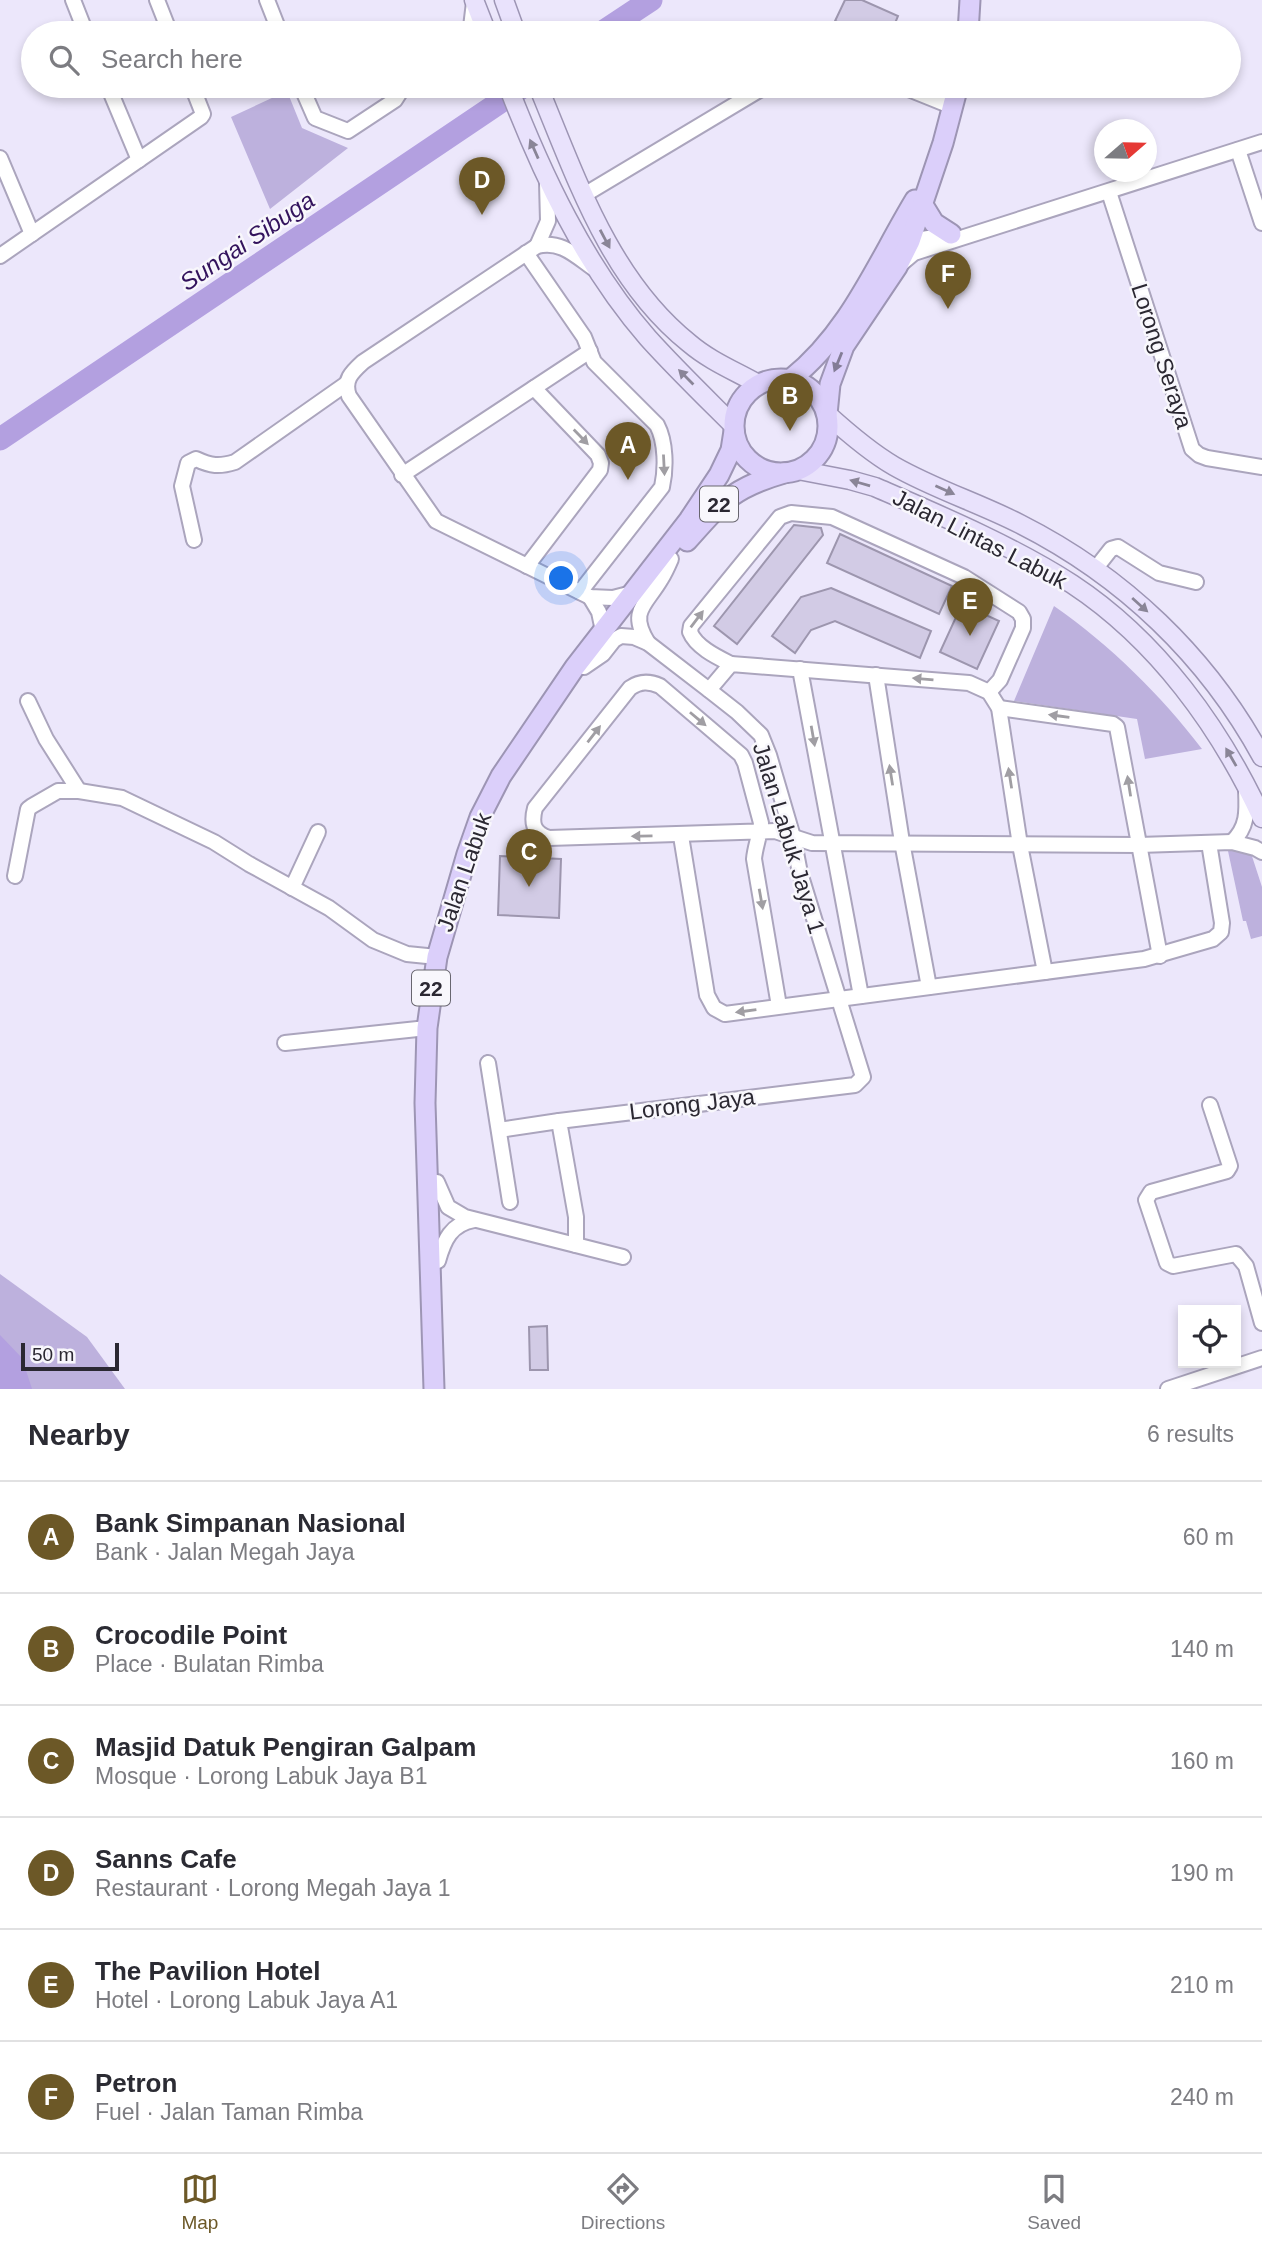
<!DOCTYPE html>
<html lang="en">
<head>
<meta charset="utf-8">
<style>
	:root { --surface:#fff; --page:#f2f2f3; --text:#2b2b33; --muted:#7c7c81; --line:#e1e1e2; --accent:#6c5827 }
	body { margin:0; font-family:Helvetica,sans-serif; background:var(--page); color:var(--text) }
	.controls { position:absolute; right:21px; bottom:21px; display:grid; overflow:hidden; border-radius:0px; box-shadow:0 4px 10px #0003 }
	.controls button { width:63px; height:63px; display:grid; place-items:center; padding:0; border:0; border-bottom:2px solid var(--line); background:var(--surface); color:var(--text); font:35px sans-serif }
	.compass { position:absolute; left:1094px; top:119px; width:63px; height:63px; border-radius:50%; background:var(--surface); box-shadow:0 4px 10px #0003; rotate:70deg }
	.scale { position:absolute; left:21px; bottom:18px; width:98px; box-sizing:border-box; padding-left:7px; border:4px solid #2b2832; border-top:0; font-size:19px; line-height:24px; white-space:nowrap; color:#2b2832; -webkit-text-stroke:5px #f8f7fc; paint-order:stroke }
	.you { position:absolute; left:562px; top:579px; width:24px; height:24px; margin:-18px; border:5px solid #fff; border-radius:50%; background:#1a73e8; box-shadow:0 0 0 10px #1a73e833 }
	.badge { display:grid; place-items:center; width:46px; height:46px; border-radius:50%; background:var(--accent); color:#fff; font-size:23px; font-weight:700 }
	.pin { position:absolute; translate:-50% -58px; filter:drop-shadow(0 2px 4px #0008) }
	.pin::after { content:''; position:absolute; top:37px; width:24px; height:21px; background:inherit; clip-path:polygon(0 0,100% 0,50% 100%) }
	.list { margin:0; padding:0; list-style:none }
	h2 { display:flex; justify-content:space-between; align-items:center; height:91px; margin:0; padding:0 28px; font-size:30px }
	h2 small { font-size:23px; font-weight:400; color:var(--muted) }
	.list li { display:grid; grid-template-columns:46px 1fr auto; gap:21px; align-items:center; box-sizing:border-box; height:112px; padding:0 28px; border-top:2px solid var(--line) }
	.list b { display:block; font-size:26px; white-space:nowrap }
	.list p { margin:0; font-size:23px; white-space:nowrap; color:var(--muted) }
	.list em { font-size:23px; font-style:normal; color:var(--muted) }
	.icon { flex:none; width:38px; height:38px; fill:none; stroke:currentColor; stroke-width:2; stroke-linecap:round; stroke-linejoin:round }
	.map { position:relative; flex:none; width:1262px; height:1389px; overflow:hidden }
	.search { position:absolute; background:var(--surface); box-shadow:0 4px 10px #0003; left:21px; right:21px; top:21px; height:77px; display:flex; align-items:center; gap:18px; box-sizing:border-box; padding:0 24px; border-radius:38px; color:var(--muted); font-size:26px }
	.sheet { height:763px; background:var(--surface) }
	nav { display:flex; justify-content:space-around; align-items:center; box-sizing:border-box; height:98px; border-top:2px solid var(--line); background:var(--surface); font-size:19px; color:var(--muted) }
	nav a { display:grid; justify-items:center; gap:4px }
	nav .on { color:var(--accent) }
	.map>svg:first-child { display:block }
</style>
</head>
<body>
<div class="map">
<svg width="1262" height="1389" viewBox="0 0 1262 1389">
	<rect width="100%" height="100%" fill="#ece7fb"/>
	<g fill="#bdb1dd">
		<path d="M287 91 302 128 348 148 270 209 231 117Z"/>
		<path d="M1054 606C1111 646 1160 694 1202 749L1145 759 1137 719 1014 701Z"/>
		<path d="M1250 850 1262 887V936L1251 939 1246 921H1243L1228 851Z"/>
		<path d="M0 1274 87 1337 125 1389H0Z"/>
	</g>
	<path fill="#b3a0e0" d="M0 1335 22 1358 32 1389H0Z"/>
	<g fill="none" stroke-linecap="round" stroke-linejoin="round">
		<g stroke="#b3a0e0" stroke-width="23">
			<path d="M601 33 651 0"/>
			<path d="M0 439 524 86"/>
		</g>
	</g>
	<g fill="#d2cbe5" stroke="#9d96ae" stroke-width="2">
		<path d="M845 0H862L898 16 891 33H863L835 21Z"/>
		<path d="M794 525 821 528 823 535 737 644 714 626Z"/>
		<path d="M840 534 952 586 939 614 827 563Z"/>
		<path d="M831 588 931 631 920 658 835 621 811 630 795 653 772 636 801 597Z"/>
		<path d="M962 604 999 621 977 669 940 652Z"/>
		<path d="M500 856 561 859 559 918 498 915Z"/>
		<path d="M547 1326 548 1370H530L529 1327Z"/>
	</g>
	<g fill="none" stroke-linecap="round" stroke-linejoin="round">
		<g stroke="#aba5bd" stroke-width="18">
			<g id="minor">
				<path d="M73 0 86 33"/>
				<path d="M157 0 170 33"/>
				<path d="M267 0 280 33"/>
				<path d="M467 33 471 27 474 2"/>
				<path d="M108 86 139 160"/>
				<path d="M301 86 315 118 348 131 395 100 404 86"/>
				<path d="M901 86 953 107"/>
				<path d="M1238 150 1262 223"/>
				<path d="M0 158 32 234"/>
				<path d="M1109 192 1192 449 1199 455 1207 458 1262 467"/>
				<path d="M584 195 766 86"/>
				<path d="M910 241 953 234"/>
				<path d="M537 246 548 221 547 183"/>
				<path d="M526 253 584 337 594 362 657 425C666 442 666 469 662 487L580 592"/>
				<path d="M0 256 201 117 203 114 192 86"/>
				<path d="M901 264 914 253 1262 142"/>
				<path d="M593 268C575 255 560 240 537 246L363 362C352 372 343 380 349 396L436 521 590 597 613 598 632 593"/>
				<path d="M402 475 590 351"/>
				<path d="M194 540 182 486 188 463 196 459C211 466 219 467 235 462L346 384"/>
				<path d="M527 566 600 470 601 463 598 455 534 388"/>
				<path d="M1096 568 1111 549 1118 547 1159 573 1196 582"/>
				<path d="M590 597 599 612 603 631"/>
				<path d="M648 643C628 611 646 605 661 579 665 573 668 566 671 559"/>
				<path d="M731 664C717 657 696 647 690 632L691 626 780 517 791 513 832 517 964 577 1019 612 1023 619V628L1000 680 989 692"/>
				<path d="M800 669 861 996"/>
				<path d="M876 675 902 842 929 987"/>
				<path d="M709 690 731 664 969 683 989 692 999 708 1020 845 1045 972"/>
				<path d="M28 701 46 739 79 791"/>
				<path d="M999 708 1113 724 1117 727 1160 956"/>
				<path d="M681 836 707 995 714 1008 725 1014 1144 959 1213 939 1221 932 1222 923 1209 843"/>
				<path d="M1232 842C1248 827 1247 811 1246 790"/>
				<path d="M15 876 28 809 32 806 58 791H79L122 798 214 842 249 864 329 908 373 940 407 954 437 957"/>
				<path d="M292 888 318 832"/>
				<path d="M779 1006 754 859C755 847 760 835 761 823L745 763 741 755 660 686C649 681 640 681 630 688L535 808C531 823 533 833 549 838L775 831 812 843 1139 845 1232 842 1255 848 1262 852"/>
				<path d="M285 1043 427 1028"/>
				<path d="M488 1063 510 1202"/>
				<path d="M1210 1105 1230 1166 1227 1171 1151 1192 1146 1200 1167 1263 1173 1266 1236 1254 1246 1266 1262 1323"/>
				<path d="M499 1130 559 1121"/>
				<path d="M437 1182 448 1207 465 1217 623 1257"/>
				<path d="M576 1245V1217L559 1121 855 1085 863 1077 800 873 793 837 769 755 761 735 737 712 709 690 648 643 634 637 621 636 614 640 603 654 584 667"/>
				<path d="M438 1261C444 1240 451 1224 474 1220"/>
				<path d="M1168 1389 1262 1358"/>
			</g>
		</g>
		<g stroke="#9d95b4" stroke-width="21">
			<g id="major">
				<path d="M474 0 487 33"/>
				<path d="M504 0 516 33"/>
				<path d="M508 86C542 174 585 266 648 338 675 368 705 397 734 426"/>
				<path d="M538 86C576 177 609 279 689 343 710 361 735 371 758 384"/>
				<path d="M827 414C848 433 870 452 894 466 934 489 979 503 1020 524 1123 576 1207 656 1262 757"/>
				<path d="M798 470 850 480 875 487C942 516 1011 545 1072 584 1157 640 1220 727 1262 818"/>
			</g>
		</g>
		<g stroke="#9d95b4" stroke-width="23">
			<g id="highway">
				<path d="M968 33 970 0"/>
				<path d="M923 205 934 223 951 234"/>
				<circle cx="781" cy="426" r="47"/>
				<path d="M791 379C850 332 877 263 915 200"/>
				<path d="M827 414 830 384 844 346 897 267 910 241 943 143 958 86"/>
				<path d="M687 541C722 502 732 488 784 473"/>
				<path d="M434 1389 425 1103 427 1028 437 957 467 854 480 817 501 776 575 667 689 520 719 475 731 450 734 431"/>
			</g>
		</g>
		<use href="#minor" stroke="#fff" stroke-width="14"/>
		<use href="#major" stroke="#e9e2fc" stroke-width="18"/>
		<use href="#highway" stroke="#dbcffa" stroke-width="19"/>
	</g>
	<defs><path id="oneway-solid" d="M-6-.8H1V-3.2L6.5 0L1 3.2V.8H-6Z" transform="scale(1.75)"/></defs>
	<g fill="#8a8597">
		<use href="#oneway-solid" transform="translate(534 149) rotate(-114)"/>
		<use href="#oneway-solid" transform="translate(605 239) rotate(62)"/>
		<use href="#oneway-solid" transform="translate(686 377) rotate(-135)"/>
		<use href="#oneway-solid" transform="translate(860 483) rotate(-164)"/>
		<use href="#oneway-solid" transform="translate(945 490) rotate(24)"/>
		<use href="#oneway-solid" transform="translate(1140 605) rotate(42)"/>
		<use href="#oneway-solid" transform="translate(1231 757) rotate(-120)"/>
	</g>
	<use fill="#837c96" href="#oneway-solid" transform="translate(838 362) rotate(112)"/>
	<g fill="#a09ea3">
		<use href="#oneway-solid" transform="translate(581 437) rotate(46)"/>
		<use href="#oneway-solid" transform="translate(664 465) rotate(87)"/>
		<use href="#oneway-solid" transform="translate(697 619) rotate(-53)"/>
		<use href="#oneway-solid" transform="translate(923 679) rotate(-175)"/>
		<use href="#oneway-solid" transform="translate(1059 716) rotate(-172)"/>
		<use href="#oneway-solid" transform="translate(698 719) rotate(40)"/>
		<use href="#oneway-solid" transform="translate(594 734) rotate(-52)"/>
		<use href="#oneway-solid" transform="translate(813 736) rotate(80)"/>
		<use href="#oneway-solid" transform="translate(891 775) rotate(-99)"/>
		<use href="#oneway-solid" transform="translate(1010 778) rotate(-99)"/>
		<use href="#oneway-solid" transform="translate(1129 786) rotate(-99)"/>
		<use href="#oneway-solid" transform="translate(642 836) rotate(179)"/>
		<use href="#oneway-solid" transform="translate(761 899) rotate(80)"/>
		<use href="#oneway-solid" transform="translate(746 1011) rotate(172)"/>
	</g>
	<g text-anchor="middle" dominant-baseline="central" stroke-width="5" stroke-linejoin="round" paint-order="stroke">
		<g fill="#f8f7fc" stroke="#68666f" stroke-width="2">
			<rect x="700" y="486.5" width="38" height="35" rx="5"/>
			<rect x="412" y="970.5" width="38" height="35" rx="5"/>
		</g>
		<g font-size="21" font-weight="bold" fill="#2b2832">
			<text x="719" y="504">22</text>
			<text x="431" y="988">22</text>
		</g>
		<g font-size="23" fill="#2b2832" stroke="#f8f7fc">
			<text transform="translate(1162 356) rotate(72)">Lorong Seraya</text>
			<text transform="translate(980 539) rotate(27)">Jalan Lintas Labuk</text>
			<text transform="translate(789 838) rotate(73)">Jalan Labuk Jaya 1</text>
			<text transform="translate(464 872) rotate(-71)">Jalan Labuk</text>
			<text transform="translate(692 1104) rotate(-7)">Lorong Jaya</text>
		</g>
		<g font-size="24" font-style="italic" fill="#33135d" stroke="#f8f7fc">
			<text transform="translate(247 241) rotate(-34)">Sungai Sibuga</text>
		</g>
	</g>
</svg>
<div class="controls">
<button><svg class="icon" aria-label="locate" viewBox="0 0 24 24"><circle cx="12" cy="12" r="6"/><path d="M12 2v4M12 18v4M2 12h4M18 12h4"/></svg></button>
</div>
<svg class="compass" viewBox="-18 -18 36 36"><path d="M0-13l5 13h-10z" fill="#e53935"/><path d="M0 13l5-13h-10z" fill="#7c7c81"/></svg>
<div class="scale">50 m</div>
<div class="you"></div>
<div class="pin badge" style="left:628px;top:480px">A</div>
<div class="pin badge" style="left:790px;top:431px">B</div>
<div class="pin badge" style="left:529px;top:887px">C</div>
<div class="pin badge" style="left:482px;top:215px">D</div>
<div class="pin badge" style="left:970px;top:636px">E</div>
<div class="pin badge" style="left:948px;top:309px">F</div>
<div class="search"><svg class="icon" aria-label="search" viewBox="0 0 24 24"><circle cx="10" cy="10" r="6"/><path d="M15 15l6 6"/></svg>Search here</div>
</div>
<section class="sheet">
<h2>Nearby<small>6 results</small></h2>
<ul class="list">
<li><span class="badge">A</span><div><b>Bank Simpanan Nasional</b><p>Bank · Jalan Megah Jaya</p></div><em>60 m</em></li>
<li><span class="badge">B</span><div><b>Crocodile Point</b><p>Place · Bulatan Rimba</p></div><em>140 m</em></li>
<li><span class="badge">C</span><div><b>Masjid Datuk Pengiran Galpam</b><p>Mosque · Lorong Labuk Jaya B1</p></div><em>160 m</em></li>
<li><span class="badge">D</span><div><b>Sanns Cafe</b><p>Restaurant · Lorong Megah Jaya 1</p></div><em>190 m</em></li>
<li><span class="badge">E</span><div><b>The Pavilion Hotel</b><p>Hotel · Lorong Labuk Jaya A1</p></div><em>210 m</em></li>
<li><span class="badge">F</span><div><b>Petron</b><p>Fuel · Jalan Taman Rimba</p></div><em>240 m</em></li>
</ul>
</section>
<nav>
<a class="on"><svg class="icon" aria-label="map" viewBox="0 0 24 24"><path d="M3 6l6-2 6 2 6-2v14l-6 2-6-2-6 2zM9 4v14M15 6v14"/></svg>Map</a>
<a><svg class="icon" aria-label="directions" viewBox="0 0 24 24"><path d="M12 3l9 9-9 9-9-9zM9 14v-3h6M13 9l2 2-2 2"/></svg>Directions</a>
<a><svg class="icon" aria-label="saved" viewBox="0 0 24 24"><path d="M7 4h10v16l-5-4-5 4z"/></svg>Saved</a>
</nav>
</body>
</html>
